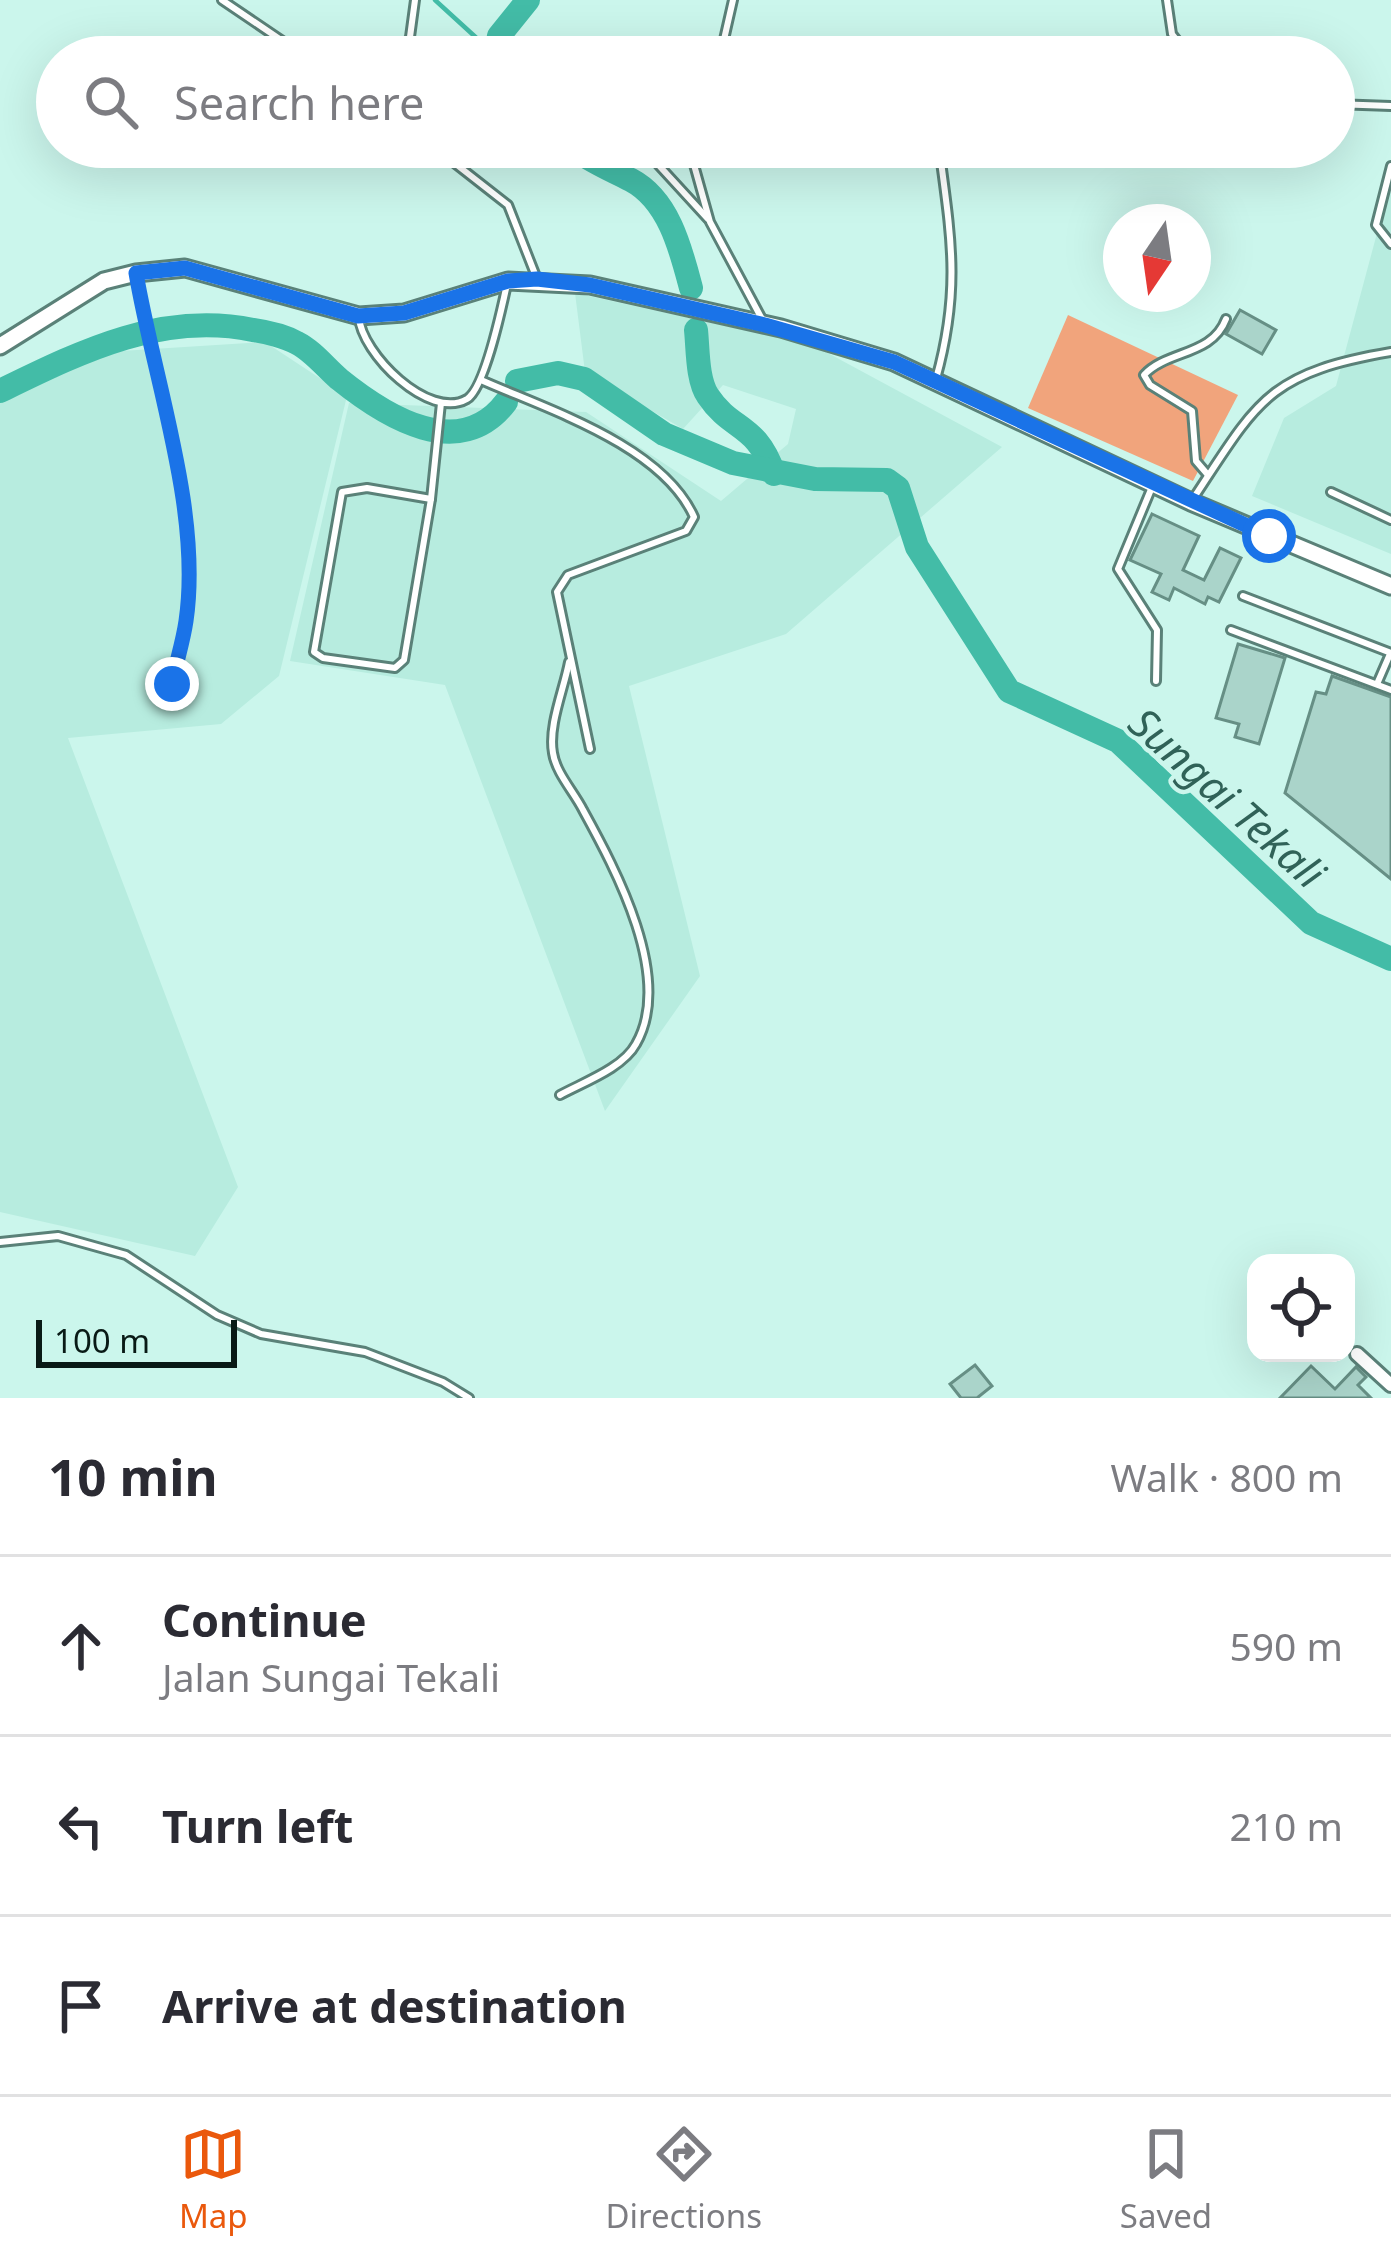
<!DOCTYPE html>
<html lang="en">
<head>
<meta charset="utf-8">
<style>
	:root { --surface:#fff; --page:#f7f7f7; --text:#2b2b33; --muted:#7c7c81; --line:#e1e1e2; --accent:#ea580c }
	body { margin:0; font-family:"Noto Sans",sans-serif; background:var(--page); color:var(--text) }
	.controls { position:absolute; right:36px; bottom:36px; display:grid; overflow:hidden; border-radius:24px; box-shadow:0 12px 48px #0002 }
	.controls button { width:108px; height:108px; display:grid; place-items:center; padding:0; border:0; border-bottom:3px solid var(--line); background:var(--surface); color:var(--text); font:60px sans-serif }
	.compass { position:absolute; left:1103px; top:204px; width:108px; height:108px; border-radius:50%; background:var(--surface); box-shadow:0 12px 48px #0002; rotate:193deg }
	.scale { position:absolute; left:36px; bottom:30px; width:201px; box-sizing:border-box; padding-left:12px; border:6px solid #091a16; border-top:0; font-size:33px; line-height:42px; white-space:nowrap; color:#091a16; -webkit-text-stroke:9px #cbf6ec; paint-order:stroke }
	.stop { position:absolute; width:36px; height:36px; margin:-27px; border:9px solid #1a73e8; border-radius:50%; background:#fff }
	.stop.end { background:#1a73e8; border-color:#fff; box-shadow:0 3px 12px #0008 }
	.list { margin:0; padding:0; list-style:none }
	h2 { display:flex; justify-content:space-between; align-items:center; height:156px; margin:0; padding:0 48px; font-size:51px }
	h2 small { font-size:39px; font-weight:400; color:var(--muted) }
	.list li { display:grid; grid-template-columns:78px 1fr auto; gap:36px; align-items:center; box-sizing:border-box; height:180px; padding:0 48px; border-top:3px solid var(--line) }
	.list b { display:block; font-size:45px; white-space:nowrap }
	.list p { margin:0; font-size:39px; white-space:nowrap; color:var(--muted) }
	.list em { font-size:39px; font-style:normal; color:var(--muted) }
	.icon { flex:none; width:66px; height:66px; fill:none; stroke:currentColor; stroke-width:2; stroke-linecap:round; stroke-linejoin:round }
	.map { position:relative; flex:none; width:1391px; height:1398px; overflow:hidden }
	.search { position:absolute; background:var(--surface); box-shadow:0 12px 48px #0002; left:36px; right:36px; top:36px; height:132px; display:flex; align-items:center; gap:30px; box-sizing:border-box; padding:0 42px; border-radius:66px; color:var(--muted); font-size:45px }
	.sheet { height:696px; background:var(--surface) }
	nav { display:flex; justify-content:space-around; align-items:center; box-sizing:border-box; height:168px; border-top:3px solid var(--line); background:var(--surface); font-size:33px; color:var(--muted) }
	nav a { display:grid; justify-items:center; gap:6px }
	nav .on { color:var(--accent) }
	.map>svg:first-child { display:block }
</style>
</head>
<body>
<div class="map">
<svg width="1391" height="1398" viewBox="0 0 1391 1398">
	<rect width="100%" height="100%" fill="#cbf6ec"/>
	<g fill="#b7ecdf">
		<path d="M1391 181V554L1252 496 1284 418 1336 386Z"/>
		<path d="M575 293 813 345 1002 447 786 634 629 686 700 976 605 1111 445 685 290 661 349 403 586 412 721 501 788 444 796 409 723 385 683 429 585 372Z"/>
		<path d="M265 342 347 396 279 676 221 724 68 738 238 1187 195 1256 0 1212V403L105 352Z"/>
	</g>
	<path fill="#f1a47c" d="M1068 315 1238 395 1193 481 1028 408Z"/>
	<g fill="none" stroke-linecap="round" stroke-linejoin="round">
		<path stroke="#43bca7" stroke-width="4.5" d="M435 0 493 53"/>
		<g stroke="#43bca7" stroke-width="24">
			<path d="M495 57 499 36 528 0"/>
			<path d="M572 147C591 162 610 169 631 180 669 200 681 250 691 288"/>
			<path d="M696 330C698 349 697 380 708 396 732 432 756 422 774 474"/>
			<path d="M517 381 558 373 584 379 664 434 733 463 815 479 887 480 898 488 917 547 1009 691 1118 741 1311 923 1391 959"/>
			<path d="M0 391C80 352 161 311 253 330 267 332 286 337 297 343 313 351 326 368 339 379 386 417 460 463 506 402"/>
		</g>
	</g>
	<g fill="#aad4ca" stroke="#668f85" stroke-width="3">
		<path d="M1240 310 1276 330 1262 354 1226 334Z"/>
		<path d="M1152 514 1199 536 1183 570 1204 580 1220 548 1241 558 1219 602 1208 597 1205 604 1174 588 1169 600 1152 592 1161 574 1130 560Z"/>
		<path d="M1238 644 1285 658 1259 744 1235 737 1239 724 1216 718Z"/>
		<path d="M1332 676 1391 697V879L1285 793 1316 692 1326 694Z"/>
		<path d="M975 1365 992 1386 977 1398H961L950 1384Z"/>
		<path d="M1311 1366 1335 1389 1356 1367 1366 1377 1358 1385 1371 1398H1280Z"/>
	</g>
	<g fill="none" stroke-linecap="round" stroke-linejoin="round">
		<g stroke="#5a8178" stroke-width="12">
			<g id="service">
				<path d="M222 0 306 57"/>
				<path d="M1167 0 1172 34 1190 57"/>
				<path d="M400 57 410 37 415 0"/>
				<path d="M720 57 733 0"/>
				<path d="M1334 104 1391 106"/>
				<path d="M434 147 508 205 537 279"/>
				<path d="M642 147 708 219"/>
				<path d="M689 147 710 222 762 319"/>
				<path d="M1391 166 1376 225 1391 244"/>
				<path d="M136 275C155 382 202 513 186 621 183 642 176 663 172 684"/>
				<path d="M359 317C361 353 429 421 467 399 485 388 502 307 507 284"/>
				<path d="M936 379C961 289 951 237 939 147"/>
				<path d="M481 380C546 409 662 445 694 517L686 531 568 575 557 592 590 749"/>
				<path d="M1208 475 1196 461 1192 411 1150 385 1144 375C1167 350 1212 356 1226 319"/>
				<path d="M1152 487 1118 569 1157 630 1156 681"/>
				<path d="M367 488 431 499 404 660 395 668 323 658 314 652 342 492Z"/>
				<path d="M1331 492 1391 520"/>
				<path d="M431 499 441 403"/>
				<path d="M1193 499C1258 400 1268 373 1391 352"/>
				<path d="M1243 596 1391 653"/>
				<path d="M1231 630 1391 690"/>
				<path d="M1377 684 1390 654"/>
				<path d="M560 1095C584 1082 623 1068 636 1044 674 978 616 870 583 810 574 792 556 773 553 753 548 726 564 689 569 662"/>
				<path d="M0 1242 58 1236 126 1255 217 1315 261 1334 365 1352 443 1382 469 1398"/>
			</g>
		</g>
		<g stroke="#5a8178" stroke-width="18">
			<path id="minor" d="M1357 1354 1391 1385"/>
		</g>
		<g stroke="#5a8178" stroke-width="21">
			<path id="tertiary" d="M0 346 104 281 136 273 185 268 359 316 404 313 508 281 590 285 781 328 894 362 1191 502 1391 586"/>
		</g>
		<use href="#service" stroke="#fff" stroke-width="6"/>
		<use href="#minor" stroke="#fff" stroke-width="12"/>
		<use href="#tertiary" stroke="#fff" stroke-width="15"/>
	</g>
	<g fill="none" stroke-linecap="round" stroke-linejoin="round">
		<path stroke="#1a73e8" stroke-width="15" d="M172 684C176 663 183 642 186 621 202 512 154 380 136 273L185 268 358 316 404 313 508 281 537 279 590 285 765 325 894 362 1269 536"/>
	</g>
	<g text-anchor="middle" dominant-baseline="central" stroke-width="9" stroke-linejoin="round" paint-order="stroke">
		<g font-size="42" font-style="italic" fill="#306258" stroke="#cbf6ec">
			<text transform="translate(1228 797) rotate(42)">Sungai Tekali</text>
		</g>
	</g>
</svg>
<div class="controls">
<button><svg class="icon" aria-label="locate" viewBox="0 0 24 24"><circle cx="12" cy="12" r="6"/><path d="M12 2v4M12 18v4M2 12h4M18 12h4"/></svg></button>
</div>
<svg class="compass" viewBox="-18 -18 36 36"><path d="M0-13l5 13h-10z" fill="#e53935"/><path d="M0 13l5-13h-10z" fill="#7c7c81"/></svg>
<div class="scale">100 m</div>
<div class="stop" style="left:1269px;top:536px"></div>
<div class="stop end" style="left:172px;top:684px"></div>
<div class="search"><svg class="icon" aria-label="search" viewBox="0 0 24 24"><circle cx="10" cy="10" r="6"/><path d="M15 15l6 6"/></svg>Search here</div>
</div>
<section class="sheet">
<h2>10 min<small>Walk · 800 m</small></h2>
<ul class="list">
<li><svg class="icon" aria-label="ahead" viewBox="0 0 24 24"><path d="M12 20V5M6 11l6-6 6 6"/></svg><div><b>Continue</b><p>Jalan Sungai Tekali</p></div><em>590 m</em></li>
<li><svg class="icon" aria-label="left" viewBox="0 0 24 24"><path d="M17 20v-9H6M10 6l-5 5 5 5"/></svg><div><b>Turn left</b></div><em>210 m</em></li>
<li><svg class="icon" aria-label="arrive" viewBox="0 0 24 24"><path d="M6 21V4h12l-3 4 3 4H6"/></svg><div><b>Arrive at destination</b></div></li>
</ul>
</section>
<nav>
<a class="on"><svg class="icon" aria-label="map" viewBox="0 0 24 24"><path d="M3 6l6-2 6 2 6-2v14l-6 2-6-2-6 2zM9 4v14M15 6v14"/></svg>Map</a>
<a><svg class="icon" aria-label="directions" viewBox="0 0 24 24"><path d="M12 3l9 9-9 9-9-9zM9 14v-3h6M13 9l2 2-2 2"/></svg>Directions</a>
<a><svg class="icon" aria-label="saved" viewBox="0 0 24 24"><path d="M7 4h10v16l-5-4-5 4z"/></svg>Saved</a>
</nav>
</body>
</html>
